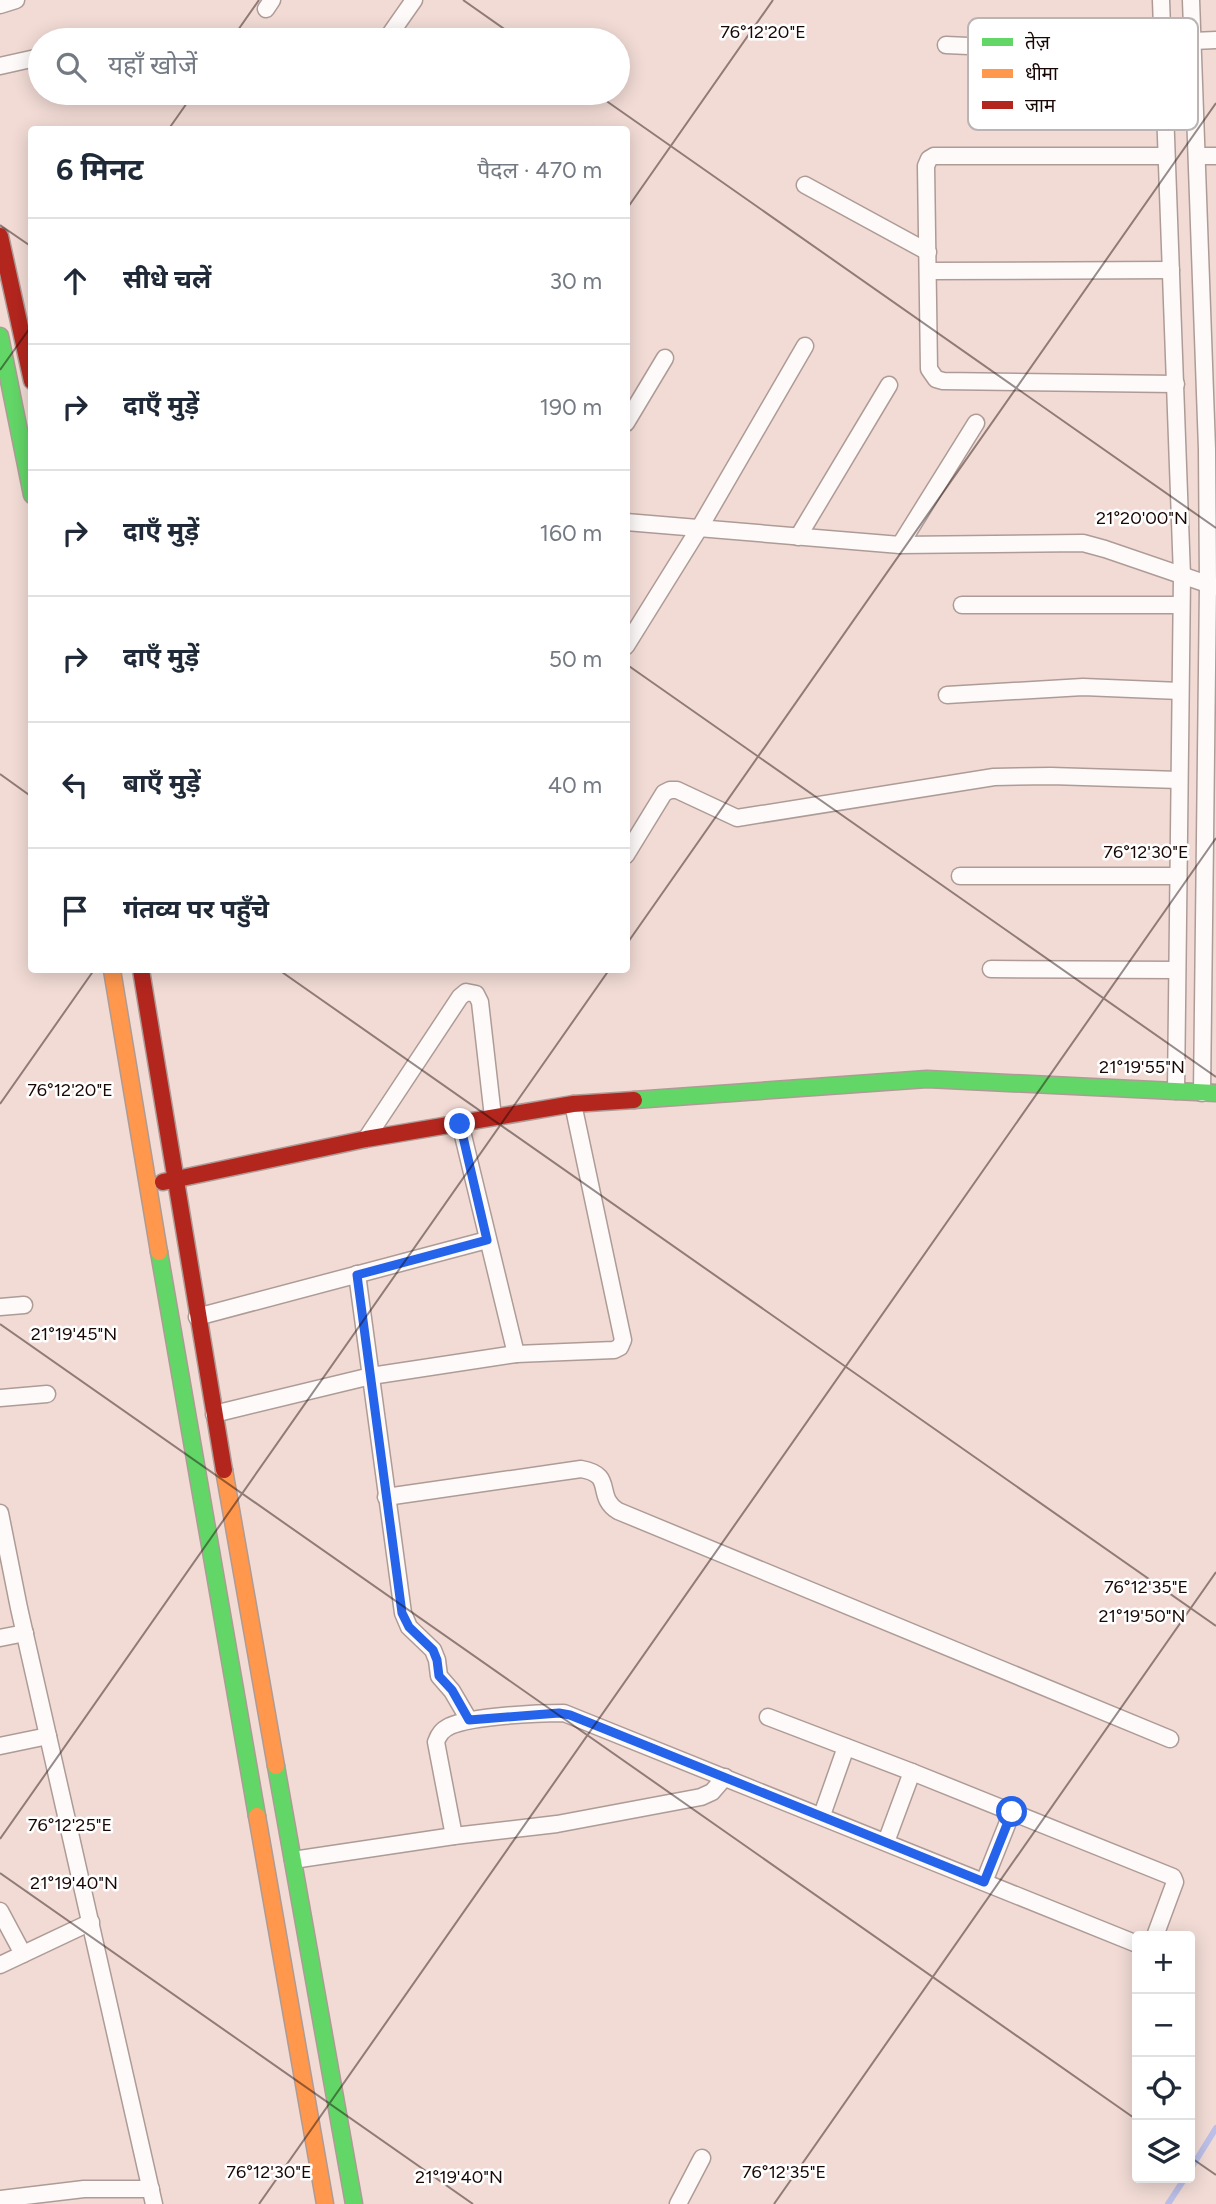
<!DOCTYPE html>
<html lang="hi">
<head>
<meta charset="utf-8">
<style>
	:root { --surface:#fff; --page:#f2f2f3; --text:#1f2937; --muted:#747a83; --line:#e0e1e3 }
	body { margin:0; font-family:Figtree,"Noto Sans Devanagari",sans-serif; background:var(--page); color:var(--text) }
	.controls { position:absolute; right:21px; bottom:21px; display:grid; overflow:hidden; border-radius:7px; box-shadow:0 4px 18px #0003 }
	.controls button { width:63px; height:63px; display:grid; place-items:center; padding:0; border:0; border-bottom:2px solid var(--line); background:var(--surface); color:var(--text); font:35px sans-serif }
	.stop { position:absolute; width:21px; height:21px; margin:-16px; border:5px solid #2563eb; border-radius:50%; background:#fff }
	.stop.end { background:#2563eb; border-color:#fff; box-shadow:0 2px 7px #0008 }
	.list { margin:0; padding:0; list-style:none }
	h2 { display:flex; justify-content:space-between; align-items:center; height:91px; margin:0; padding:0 28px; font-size:30px }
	h2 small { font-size:23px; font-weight:400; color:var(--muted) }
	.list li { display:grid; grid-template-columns:46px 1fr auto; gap:21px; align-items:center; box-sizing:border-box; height:126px; padding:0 28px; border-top:2px solid var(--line) }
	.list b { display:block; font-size:26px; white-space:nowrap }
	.list em { font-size:23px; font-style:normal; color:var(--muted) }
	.icon { flex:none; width:38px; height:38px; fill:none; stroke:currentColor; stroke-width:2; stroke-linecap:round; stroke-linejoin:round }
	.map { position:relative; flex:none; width:1216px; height:2204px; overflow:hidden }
	.search { position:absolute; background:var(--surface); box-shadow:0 4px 18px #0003; left:28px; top:28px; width:602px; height:77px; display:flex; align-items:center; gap:18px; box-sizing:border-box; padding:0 24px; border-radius:38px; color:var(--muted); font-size:26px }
	.panel { position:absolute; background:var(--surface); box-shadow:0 4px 18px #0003; left:28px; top:126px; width:602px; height:847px; border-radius:7px }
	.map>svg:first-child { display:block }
</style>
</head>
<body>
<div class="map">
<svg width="1216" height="2204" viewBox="0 0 1216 2204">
	<rect width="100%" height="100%" fill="#f2dbd5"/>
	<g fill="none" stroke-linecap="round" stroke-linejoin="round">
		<g stroke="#bcbfe7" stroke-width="6">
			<path d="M1190 2170 1216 2128"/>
			<path d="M1168 2204 1185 2178"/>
		</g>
		<g stroke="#ae9b96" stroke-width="19">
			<g id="street">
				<path d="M1161 0 1182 576 1176 1091"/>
				<path d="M1191 0 1207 449 1208 585 1202 1093"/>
				<path d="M0 5 16 0"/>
				<path d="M266 9 272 0"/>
				<path d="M386 40 414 0"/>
				<path d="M1193 41 1216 40"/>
				<path d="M946 45 1057 50 1162 46"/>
				<path d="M0 66 40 57"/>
				<path d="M1166 156H934L929 159 926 166 929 369 936 379 943 381 1176 384"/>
				<path d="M1197 156H1216"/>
				<path d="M805 185 928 252"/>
				<path d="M928 271 1171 270"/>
				<path d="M626 423 665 358"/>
				<path d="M626 522 900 545 1083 543 1105 549 1216 587"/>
				<path d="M798 537 889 385"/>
				<path d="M900 545 976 423"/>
				<path d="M962 605H1181"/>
				<path d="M626 646 700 527 805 346"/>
				<path d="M947 695 1083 687 1180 691"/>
				<path d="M626 855 664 793 670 790H677L737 818 994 777 1051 776 1179 780"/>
				<path d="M960 876H1178"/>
				<path d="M991 969 1177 970"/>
				<path d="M460 1123 516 1354"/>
				<path d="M366 1139 460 997 466 992 476 994 480 1002 493 1117"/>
				<path d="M357 1274 403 1613 409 1627 433 1650 437 1660 439 1676 452 1691 469 1720"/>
				<path d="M0 1307 24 1305"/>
				<path d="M197 1317 487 1240"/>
				<path d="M0 1398 47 1394"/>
				<path d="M214 1414 371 1376 516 1354 614 1350 620 1347 623 1340 573 1104"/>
				<path d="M386 1497 581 1469C616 1475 594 1496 618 1511L1170 1739"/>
				<path d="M0 1513 19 1608 154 2204"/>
				<path d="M0 1638 25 1633"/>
				<path d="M768 1717 912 1772 1173 1877 1175 1882 1155 1936"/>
				<path d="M0 1746 48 1736"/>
				<path d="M822 1815 846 1747"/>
				<path d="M454 1836 436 1742C439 1734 442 1730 450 1726 473 1716 537 1713 564 1713L1137 1944"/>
				<path d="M886 1842 912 1772"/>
				<path d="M293 1860 454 1836 557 1824 701 1797 712 1792 725 1777"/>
				<path d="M984 1882 1012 1812"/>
				<path d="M0 1911 23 1954"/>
				<path d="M0 1965 91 1922"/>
				<path d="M0 2199 84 2189H151"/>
				<path d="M678 2204 702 2158"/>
			</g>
		</g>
		<g stroke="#ae9b96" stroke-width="19">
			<g id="fast">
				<path d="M0 336 32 495"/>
				<path d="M634 1100 927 1079 1216 1093"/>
				<path d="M159 1252 257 1816"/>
				<path d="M276 1766 354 2204"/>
			</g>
		</g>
		<g stroke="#ae9b96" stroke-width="19">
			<g id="slow">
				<path d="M112 970 159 1252"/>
				<path d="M224 1470 276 1766"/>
				<path d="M257 1816 325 2204"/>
			</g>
		</g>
		<g stroke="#ae9b96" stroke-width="19">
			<g id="jam">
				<path d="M0 236 32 381"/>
				<path d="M141 970C170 1137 195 1304 224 1470"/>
				<path d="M163 1182 366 1139 573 1104 634 1100"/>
			</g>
		</g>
		<use href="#street" stroke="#fdfaf9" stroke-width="16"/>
		<use href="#fast" stroke="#63d668" stroke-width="16"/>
		<use href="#slow" stroke="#ff974d" stroke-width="16"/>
		<use href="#jam" stroke="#b3261e" stroke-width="16"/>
	</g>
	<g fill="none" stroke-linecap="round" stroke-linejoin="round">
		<path stroke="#2563eb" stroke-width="9" d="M460 1124 487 1240 357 1275 402 1613 409 1627 433 1650 437 1660 439 1676 452 1690 469 1720 559 1713 570 1715 984 1882 1012 1812"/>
	</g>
	<path fill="none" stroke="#180704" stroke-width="2" stroke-opacity="0.45" d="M463 0 520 40M231 40 259 0M595 93 1216 528M168 130 194 93M626 210 773 0M0 225 32 247M0 370 32 325M626 664 1216 1077M0 774 32 797M626 945 1216 103M279 970 1216 1626M0 1104 94 970M0 1324 1137 2120M0 1839 609 970M0 1873 473 2204M1190 2157 1216 2175M259 2204 1216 838M774 2204 1216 1572"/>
	<rect x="968" y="18" width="230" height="112" rx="10" fill="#fff" stroke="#bab5b4" stroke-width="2"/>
	<rect x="982" y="38" width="31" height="8" fill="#63d668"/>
	<rect x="982" y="69" width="31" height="9" fill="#ff974d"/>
	<rect x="982" y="101" width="31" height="8" fill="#b3261e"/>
	<g font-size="19" fill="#180704">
		<text x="1025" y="49">तेज़</text>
		<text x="1025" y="80">धीमा</text>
		<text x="1025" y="112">जाम</text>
	</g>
	<g font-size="18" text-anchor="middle" fill="#180704" stroke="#fff" stroke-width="5" stroke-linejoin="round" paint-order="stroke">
		<text x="763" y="38">76°12'20"E</text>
		<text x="1142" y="524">21°20'00"N</text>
		<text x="1146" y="858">76°12'30"E</text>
		<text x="1142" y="1073">21°19'55"N</text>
		<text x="70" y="1096">76°12'20"E</text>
		<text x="74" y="1340">21°19'45"N</text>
		<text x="1146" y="1593">76°12'35"E</text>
		<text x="1142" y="1622">21°19'50"N</text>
		<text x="70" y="1831">76°12'25"E</text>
		<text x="74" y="1889">21°19'40"N</text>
		<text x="269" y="2178">76°12'30"E</text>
		<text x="784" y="2178">76°12'35"E</text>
		<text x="459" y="2183">21°19'40"N</text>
	</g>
</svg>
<div class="controls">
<button>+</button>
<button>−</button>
<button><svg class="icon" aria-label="locate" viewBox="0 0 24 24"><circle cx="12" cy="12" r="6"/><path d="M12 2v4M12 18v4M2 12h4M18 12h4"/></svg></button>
<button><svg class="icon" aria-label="layers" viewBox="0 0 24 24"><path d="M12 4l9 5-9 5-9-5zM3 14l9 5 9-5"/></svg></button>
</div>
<div class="stop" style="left:1012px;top:1812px"></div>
<div class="stop end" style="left:460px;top:1124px"></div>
<div class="search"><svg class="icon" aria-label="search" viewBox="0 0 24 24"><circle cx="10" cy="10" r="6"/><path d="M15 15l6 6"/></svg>यहाँ खोजें</div>
<section class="panel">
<h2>6 मिनट<small>पैदल · 470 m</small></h2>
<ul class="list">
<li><svg class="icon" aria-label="ahead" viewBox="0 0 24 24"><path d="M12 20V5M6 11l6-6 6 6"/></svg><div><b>सीधे चलें</b></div><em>30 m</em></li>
<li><svg class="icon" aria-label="right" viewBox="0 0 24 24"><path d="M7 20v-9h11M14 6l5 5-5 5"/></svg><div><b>दाएँ मुड़ें</b></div><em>190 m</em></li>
<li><svg class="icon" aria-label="right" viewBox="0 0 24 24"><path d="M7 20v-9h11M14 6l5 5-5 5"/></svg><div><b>दाएँ मुड़ें</b></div><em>160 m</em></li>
<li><svg class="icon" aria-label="right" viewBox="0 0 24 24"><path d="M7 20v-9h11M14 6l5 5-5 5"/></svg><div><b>दाएँ मुड़ें</b></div><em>50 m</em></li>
<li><svg class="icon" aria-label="left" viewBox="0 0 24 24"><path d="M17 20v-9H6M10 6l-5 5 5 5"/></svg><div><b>बाएँ मुड़ें</b></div><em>40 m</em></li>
<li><svg class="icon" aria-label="arrive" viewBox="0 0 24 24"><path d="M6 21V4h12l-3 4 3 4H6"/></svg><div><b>गंतव्य पर पहुँचे</b></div></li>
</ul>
</section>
</div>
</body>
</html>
